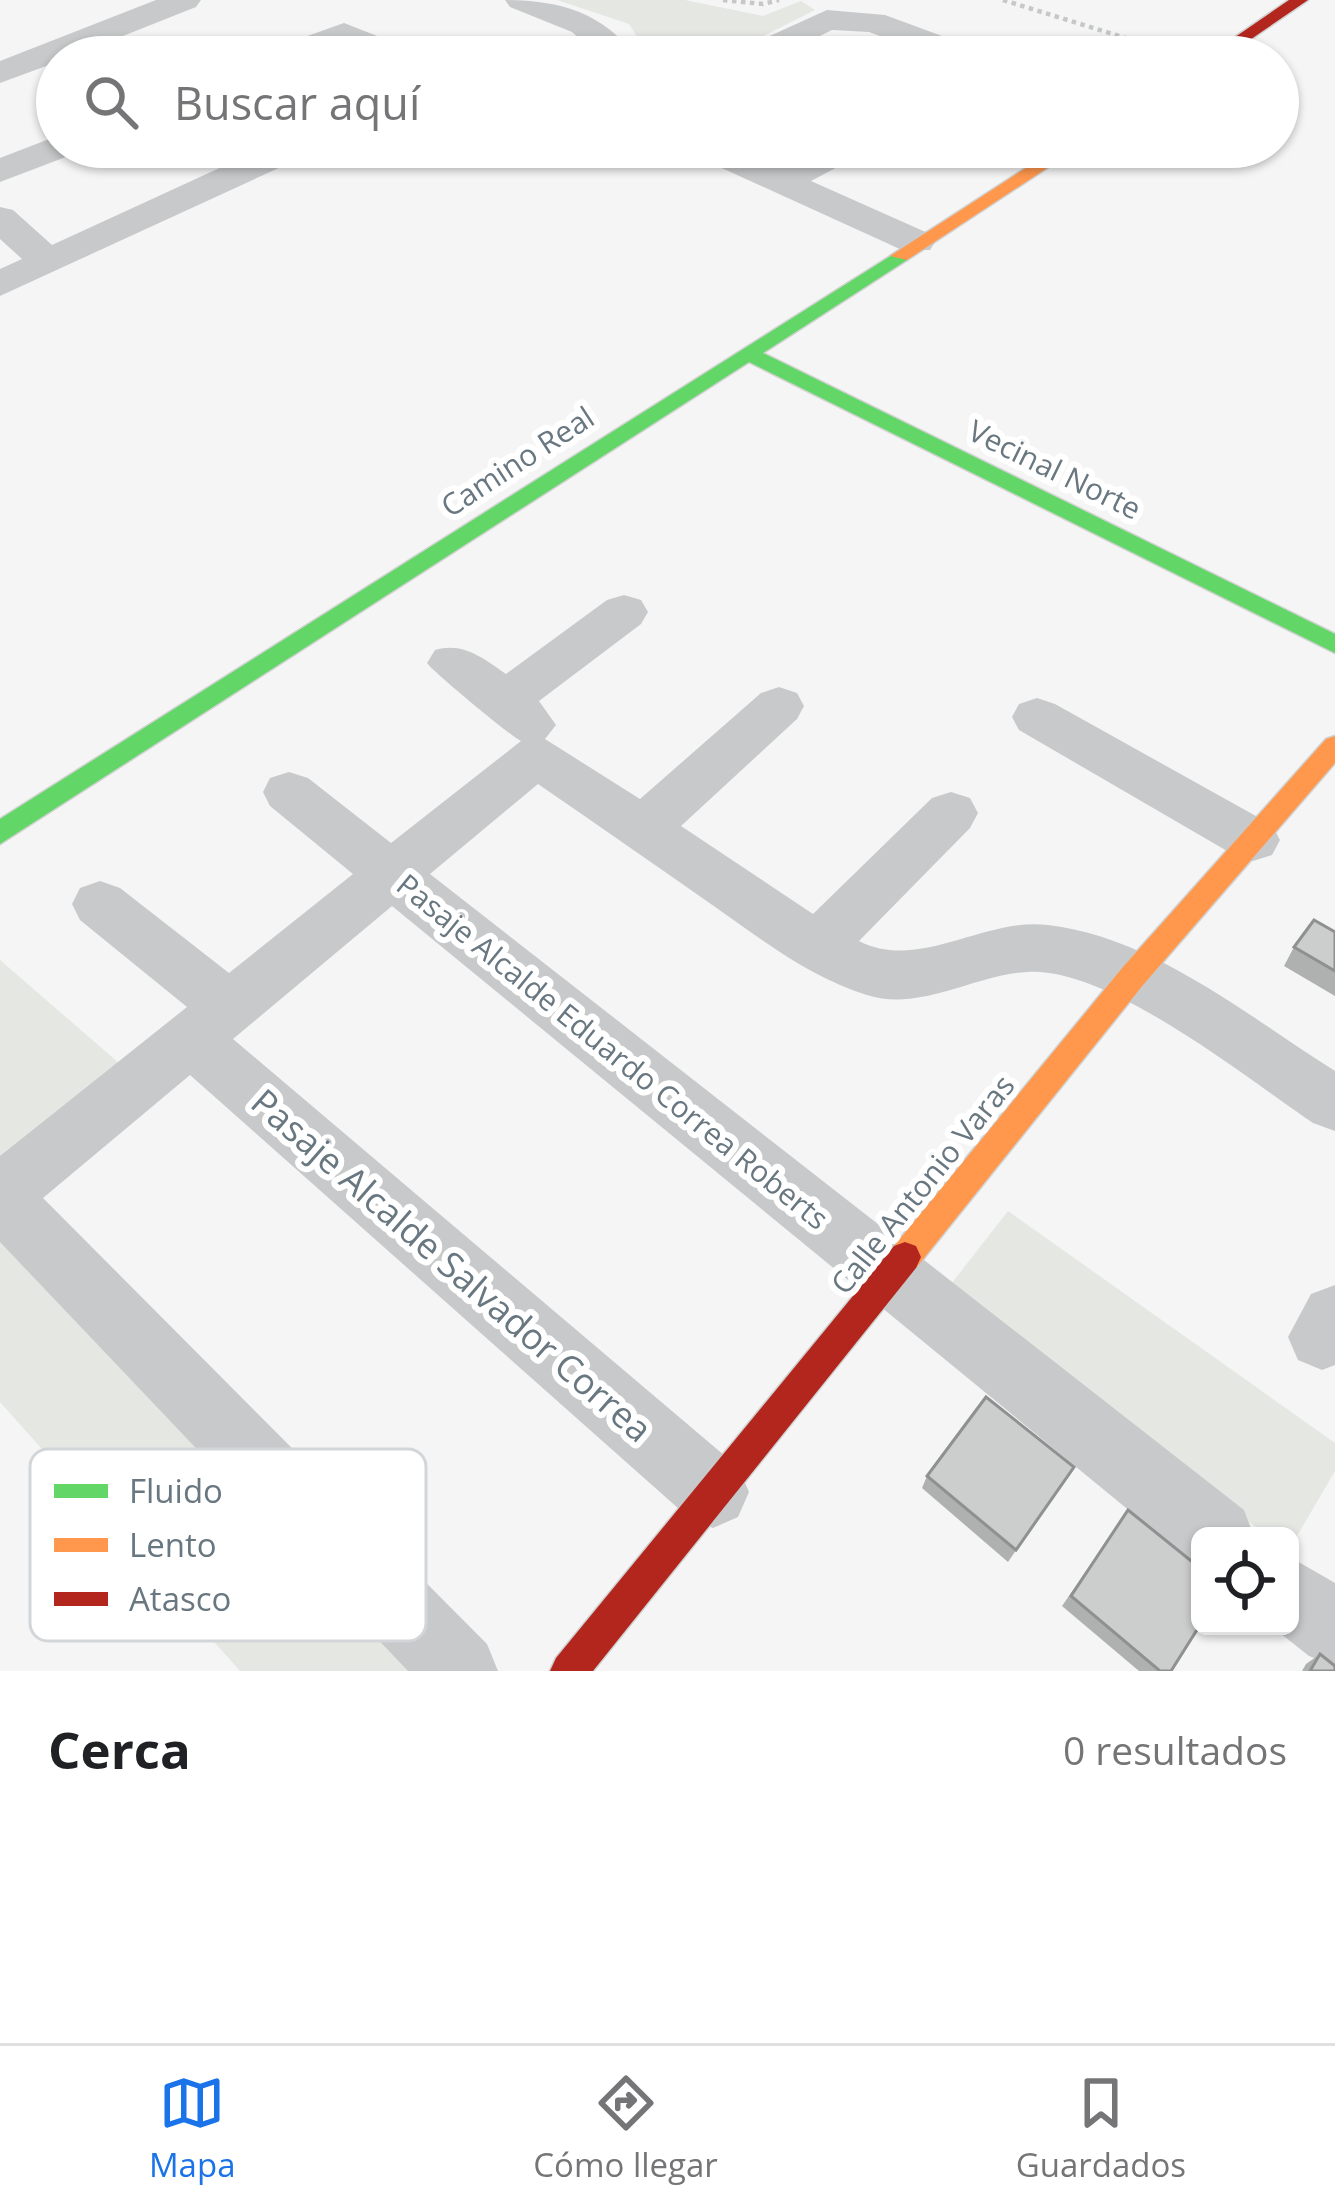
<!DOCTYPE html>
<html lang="es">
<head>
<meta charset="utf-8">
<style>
	:root { --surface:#fff; --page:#f2f2f2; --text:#202124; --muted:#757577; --line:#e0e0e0; --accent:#1a73e8 }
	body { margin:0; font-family:"Open Sans",sans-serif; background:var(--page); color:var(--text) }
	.controls { position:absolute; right:36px; bottom:36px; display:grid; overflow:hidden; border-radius:18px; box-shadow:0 3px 9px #0004 }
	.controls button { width:108px; height:108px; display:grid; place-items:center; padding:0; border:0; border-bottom:3px solid var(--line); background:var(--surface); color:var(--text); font:60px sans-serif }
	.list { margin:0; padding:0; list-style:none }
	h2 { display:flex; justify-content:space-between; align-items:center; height:156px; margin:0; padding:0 48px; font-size:51px }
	h2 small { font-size:39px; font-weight:400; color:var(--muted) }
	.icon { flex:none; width:66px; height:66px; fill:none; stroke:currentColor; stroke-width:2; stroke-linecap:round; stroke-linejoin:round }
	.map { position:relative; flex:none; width:1335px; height:1671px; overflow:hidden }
	.search { position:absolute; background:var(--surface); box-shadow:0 3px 9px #0004; left:36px; right:36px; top:36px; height:132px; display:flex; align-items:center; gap:30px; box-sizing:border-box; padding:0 42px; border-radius:66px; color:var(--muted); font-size:45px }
	.sheet { height:372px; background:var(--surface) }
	nav { display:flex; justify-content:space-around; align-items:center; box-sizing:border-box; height:168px; border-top:3px solid var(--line); background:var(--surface); font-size:33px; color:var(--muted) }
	nav a { display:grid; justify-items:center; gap:6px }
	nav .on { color:var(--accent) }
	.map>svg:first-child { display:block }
</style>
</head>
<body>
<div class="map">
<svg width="1335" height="1671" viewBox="0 0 1335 1671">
	<rect width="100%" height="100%" fill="#f5f5f5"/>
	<g fill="#e5e7e3">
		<path d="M557 0H685L763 16 801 1 815 10 722 57H650L629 24Z"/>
		<path d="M0 960 120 1064 0 1163Z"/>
		<path d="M1008 1211 1335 1443V1471L1290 1548V1536H1268L944 1293Z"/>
		<path d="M0 1234 428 1671H240L0 1402Z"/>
	</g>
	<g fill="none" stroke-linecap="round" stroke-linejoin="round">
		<g stroke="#d1d2d2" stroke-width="3">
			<path id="fast" d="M900 250 910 256 907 260 763 353 1335 634V653L749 362 0 844V819Z"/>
		</g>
		<g stroke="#d1d2d2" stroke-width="3">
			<g id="slow">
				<path d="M1058 147H1079L907 260 890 256Z"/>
				<path d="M1335 736V763L1143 985 916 1268 905 1272 894 1268 889 1257 894 1246 1123 967 1326 739Z"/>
			</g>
		</g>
		<g stroke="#d1d2d2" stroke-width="3">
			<g id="jam">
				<path d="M1289 0H1308L1225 57H1206Z"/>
				<path d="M905 1242 916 1246 921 1257 916 1268 593 1671H550L556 1658 894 1246Z"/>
			</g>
		</g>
		<g stroke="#c6c7c7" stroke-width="4.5" stroke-dasharray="4.5 4.5" stroke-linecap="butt">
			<path d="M723 0 763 4 779 0"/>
			<path d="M1003 0 1174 53"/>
		</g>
		<g fill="#c8c9ca" fill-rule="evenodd">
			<path d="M156 0H201L196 7 70 57H57V62L0 83V61Z"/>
			<path d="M505 0C558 0 603 12 636 57H599L572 32 510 7Z"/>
			<path d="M827 10 885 15 980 50 985 57H937L869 32 832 30 777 57H734L739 50Z"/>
			<path d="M344 23 413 50 418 57H372L343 45 311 57H263L268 50Z"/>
			<path d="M57 136V147H76L71 155 0 182V158Z"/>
			<path d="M265 147H312L307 155 0 296V269L22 259 0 239V207L13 210 52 245Z"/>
			<path d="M688 147H736L782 168 820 147H865L860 155 811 181 930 234 935 242 930 250H902L693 155Z"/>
			<path d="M624 595 641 600 648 612 641 624 539 701 556 725 545 739 640 799 761 693 779 687 797 693 804 706 797 719 681 826 813 914 932 798 951 792 970 798 978 813 970 828 859 941C919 972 985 917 1048 925 1153 937 1249 1017 1335 1071V1131L1313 1123C1246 1078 1108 966 1027 972 974 975 920 1012 867 995 811 978 765 942 718 909 658 867 598 825 538 784L430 874 1244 1510 1254 1536H1200V1565L1192 1562 392 906 233 1039 738 1467 749 1492 738 1517 713 1528 688 1517 190 1075 43 1198 487 1644 498 1671H408L0 1242V1156L187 1007 80 920 72 904 80 888 100 881 120 888 229 973 353 874 270 806 263 792 270 778 289 772 308 778 391 843 521 741C514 739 431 670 427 663L435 650C464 642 482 658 506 674L607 600Z"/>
			<path d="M1037 698 1055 704 1272 825 1280 840 1272 855 1253 861 1234 855 1019 730 1012 717 1019 704Z"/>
			<path d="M1335 1285V1365L1322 1370 1298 1360 1288 1337 1311 1294Z"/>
			<path d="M1290 1557 1335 1583V1667L1309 1656 1271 1626H1290Z"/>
		</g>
		<use href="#fast" fill="#63d668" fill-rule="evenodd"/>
		<use href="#slow" fill="#ff974d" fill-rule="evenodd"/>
		<use href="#jam" fill="#b3261e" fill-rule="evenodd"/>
	</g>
	<g fill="#afb0b0">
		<path d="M1335 932V996L1284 966 1294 947Z"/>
		<path d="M1074 1467 1008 1562 922 1488 927 1476Z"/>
		<path d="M1128 1510 1171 1671H1139L1062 1606Z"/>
		<path d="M1320 1654 1335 1671H1302L1306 1664Z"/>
	</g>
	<g fill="#cccdcd" stroke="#8f9090" stroke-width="3">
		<path d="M1314 920 1335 932V971L1294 947Z"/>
		<path d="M986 1397 1074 1467 1016 1550 927 1476Z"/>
		<path d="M1128 1510 1200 1568V1625L1171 1671H1160L1071 1596Z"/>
		<path d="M1320 1654 1335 1666V1671H1310Z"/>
	</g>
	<g text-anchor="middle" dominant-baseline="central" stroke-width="12" stroke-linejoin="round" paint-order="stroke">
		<g font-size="30" fill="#697780" stroke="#fff">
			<text transform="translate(517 461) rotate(-33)">Camino Real</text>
			<text transform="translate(1055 469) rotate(26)">Vecinal Norte</text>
			<text transform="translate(613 1051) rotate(39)">Pasaje Alcalde Eduardo Correa Roberts</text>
			<text transform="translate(922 1184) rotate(-51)">Calle Antonio Varas</text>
		</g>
		<g font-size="36" fill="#697780" stroke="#fff">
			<text transform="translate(452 1265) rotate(41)">Pasaje Alcalde Salvador Correa</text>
		</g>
	</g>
	<rect x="30" y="1449" width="396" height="192" rx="18" fill="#fff" stroke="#d2d6d9" stroke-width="3"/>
	<rect x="54" y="1484" width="54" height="14" fill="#63d668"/>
	<rect x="54" y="1538" width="54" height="14" fill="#ff974d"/>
	<rect x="54" y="1592" width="54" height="14" fill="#b3261e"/>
	<g font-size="33" fill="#697780">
		<text x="129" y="1503">Fluido</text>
		<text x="129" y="1557">Lento</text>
		<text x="129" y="1611">Atasco</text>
	</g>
</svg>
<div class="controls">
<button><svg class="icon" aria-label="locate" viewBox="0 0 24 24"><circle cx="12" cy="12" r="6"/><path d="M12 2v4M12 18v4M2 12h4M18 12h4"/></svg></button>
</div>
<div class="search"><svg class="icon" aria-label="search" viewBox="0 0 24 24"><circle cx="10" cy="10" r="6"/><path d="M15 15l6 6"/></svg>Buscar aquí</div>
</div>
<section class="sheet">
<h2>Cerca<small>0 resultados</small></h2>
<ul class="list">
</ul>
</section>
<nav>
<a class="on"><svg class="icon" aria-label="map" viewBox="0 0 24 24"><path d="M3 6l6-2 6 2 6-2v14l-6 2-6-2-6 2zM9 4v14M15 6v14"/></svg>Mapa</a>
<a><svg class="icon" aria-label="directions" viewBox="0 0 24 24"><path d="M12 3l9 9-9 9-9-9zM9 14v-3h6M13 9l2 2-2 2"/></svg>Cómo llegar</a>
<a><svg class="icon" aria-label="saved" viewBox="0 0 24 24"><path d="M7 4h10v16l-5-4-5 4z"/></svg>Guardados</a>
</nav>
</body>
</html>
